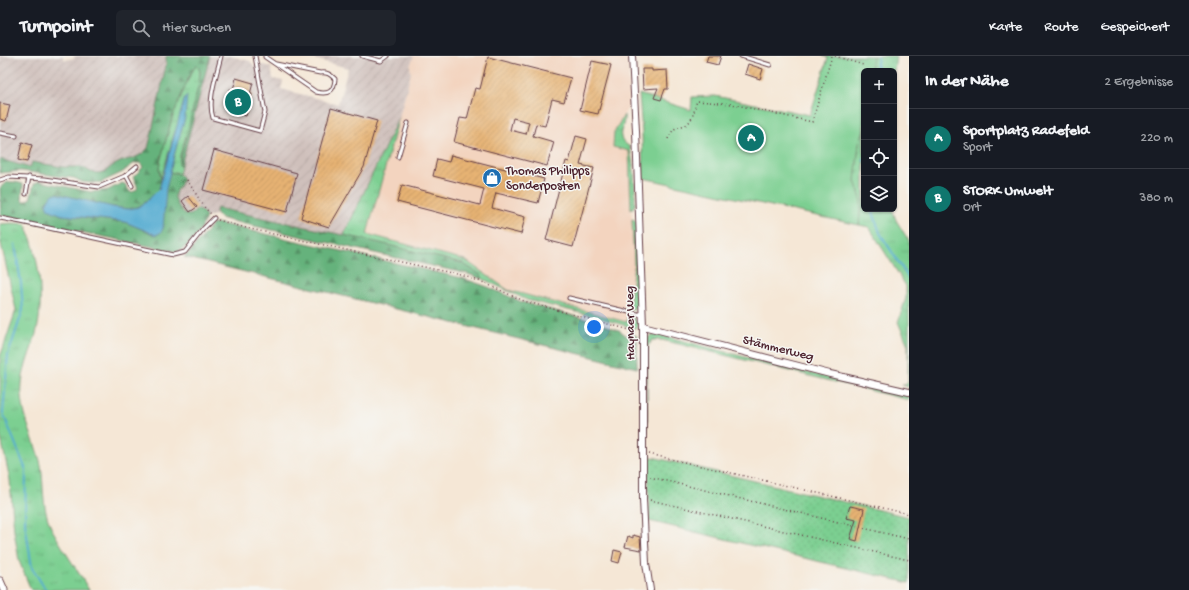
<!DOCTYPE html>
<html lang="de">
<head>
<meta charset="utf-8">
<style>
	:root { --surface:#171b24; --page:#20242c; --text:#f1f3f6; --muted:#9ea1a6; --line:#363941; --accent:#0f766e }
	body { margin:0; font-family:"Gochi Hand",sans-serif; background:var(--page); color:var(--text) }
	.controls { position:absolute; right:12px; top:12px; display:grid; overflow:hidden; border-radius:6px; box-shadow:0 1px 3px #0004 }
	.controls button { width:36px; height:36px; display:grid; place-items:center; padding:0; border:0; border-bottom:1px solid var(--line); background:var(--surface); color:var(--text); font:20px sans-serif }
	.you { position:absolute; left:594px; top:271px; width:14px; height:14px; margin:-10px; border:3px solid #fff; border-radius:50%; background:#1a73e8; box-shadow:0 0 0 6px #1a73e833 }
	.badge { display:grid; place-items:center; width:26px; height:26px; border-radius:50%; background:var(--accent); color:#fff; font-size:13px; font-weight:700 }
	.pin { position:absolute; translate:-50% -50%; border:2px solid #fff; box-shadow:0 1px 4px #0006 }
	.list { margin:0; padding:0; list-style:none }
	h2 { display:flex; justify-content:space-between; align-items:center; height:52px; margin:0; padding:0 16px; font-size:17px }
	h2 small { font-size:13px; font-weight:400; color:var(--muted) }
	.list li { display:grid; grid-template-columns:26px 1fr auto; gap:12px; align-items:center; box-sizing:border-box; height:60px; padding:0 16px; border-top:1px solid var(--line) }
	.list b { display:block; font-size:15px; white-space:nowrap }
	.list p { margin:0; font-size:13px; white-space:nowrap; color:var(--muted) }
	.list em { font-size:13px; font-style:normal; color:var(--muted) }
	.icon { flex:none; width:22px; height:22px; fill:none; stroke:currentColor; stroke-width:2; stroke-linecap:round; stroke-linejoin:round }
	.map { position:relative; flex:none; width:909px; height:534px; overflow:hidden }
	header { display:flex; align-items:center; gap:24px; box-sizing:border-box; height:56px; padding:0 20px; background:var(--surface); border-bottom:1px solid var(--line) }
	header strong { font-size:19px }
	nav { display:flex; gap:22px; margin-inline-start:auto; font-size:14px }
	.search { width:280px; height:36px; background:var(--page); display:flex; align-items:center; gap:10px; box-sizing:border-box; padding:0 14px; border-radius:6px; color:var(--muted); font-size:15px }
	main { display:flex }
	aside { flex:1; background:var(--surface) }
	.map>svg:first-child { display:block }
</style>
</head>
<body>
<header>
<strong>Turnpoint</strong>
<div class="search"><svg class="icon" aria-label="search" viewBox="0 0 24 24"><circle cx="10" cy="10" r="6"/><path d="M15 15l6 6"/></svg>Hier suchen</div>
<nav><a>Karte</a><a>Route</a><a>Gespeichert</a></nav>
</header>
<main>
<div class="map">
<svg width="909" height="534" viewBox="0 0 909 534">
	<defs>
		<pattern id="industrial-furrows" width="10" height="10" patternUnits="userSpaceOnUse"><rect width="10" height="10" fill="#cfc0bb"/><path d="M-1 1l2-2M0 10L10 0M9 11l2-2" fill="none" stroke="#b3a5a1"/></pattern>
		<pattern id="grass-tufts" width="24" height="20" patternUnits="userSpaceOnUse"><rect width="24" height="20" fill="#7ccf91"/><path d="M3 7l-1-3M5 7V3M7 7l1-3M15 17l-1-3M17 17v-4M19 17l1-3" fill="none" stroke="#6db17d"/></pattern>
		<pattern id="forest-firs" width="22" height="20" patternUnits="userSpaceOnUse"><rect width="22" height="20" fill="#65b27b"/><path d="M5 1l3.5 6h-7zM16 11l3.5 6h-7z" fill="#559065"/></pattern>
		<pattern id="garden-dots" width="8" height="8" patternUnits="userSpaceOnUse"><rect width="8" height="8" fill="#7ccf91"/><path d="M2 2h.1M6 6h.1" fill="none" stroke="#6db17d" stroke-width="1.8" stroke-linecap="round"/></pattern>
		<pattern id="building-hatch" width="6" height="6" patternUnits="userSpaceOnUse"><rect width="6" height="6" fill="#e7b373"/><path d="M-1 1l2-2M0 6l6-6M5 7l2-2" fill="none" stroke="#bd915f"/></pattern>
	</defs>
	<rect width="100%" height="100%" fill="#f6f6f2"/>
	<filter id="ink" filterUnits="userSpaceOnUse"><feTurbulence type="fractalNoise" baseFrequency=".025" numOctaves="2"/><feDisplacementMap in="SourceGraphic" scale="8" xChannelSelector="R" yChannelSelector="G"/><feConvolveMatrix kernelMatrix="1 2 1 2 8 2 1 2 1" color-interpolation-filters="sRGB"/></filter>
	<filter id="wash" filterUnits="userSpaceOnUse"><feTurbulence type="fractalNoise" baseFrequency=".012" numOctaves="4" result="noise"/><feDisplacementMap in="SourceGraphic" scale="16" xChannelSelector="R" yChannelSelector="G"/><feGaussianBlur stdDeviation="0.9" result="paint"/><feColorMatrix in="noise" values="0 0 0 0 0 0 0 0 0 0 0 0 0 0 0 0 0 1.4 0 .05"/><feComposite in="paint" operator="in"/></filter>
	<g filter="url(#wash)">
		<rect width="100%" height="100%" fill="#f5e7d6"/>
		<path fill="#f3d4bf" d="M414 0H628L630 48 614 76V91L629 95 634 207 629 253 626 266 508 234 465 204 367 178 411 17 410 10Z"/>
		<g fill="url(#industrial-furrows)">
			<path d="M0 0H63L65 4 74 2 75 0H166V9L148 92 142 98 134 102 122 105 112 110 106 115 99 117 91 116 82 111H63L32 106 30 112 0 103Z"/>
			<path d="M210 0H230L250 5 254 10 264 9 271 11 273 23 283 25 281 33 338 48 348 12 303 0H414L410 10 411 17 399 61 344 179 217 152 215 156 216 159 206 161 204 157 189 159 179 152 175 144V138L178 132 182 127V122L179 118Z"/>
		</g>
		<g fill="url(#grass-tufts)" stroke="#63775e">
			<path d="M873 0H896L894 15H874L871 10Z"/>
			<path d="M196 9 198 10 200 16 199 27 188 74 180 99 179 109 181 110 179 118 176 116 169 117 175 96V75L161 123 159 112 161 102 172 62 189 21Z"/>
			<path d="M624 59C626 73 612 79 630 91L634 115 635 133V149L631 154 629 95 613 91 614 76Z"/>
			<path d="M399 61 367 178 465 204 508 234 626 266 628 260 632 261 638 266V271L634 272 593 260 527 244 483 223 481 219 462 207 344 179Z"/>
			<path d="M864 74V153H892L896 164 909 185V331L902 329H905L908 326V289L898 266 906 242V230L869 171 859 169 861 143 855 125 859 87Z"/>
			<path d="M632 163 635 164 636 165 638 228 636 239 639 244 638 250 634 253H629L634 207Z"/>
			<path d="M13 167 26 168C39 201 45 244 36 278 31 295 24 310 22 327 20 349 28 370 35 389 37 396 40 403 41 409 44 429 42 450 50 469 52 474 55 478 57 482 67 500 79 516 89 534H31L19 505 14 475 10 424 0 378V301L16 254 0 183V168Z"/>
			<path d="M651 279H661L776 309 909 340V344L662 284H653L648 290 647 377 646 286 648 282Z"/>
		</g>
		<g fill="url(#forest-firs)" stroke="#586853">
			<path d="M166 0H210L181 110 179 109V105L188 74 199 27 200 16 198 10 196 9 189 21 172 62 161 102 159 112 161 123V128L159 133 152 142 138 151 128 153 113 151 48 153 62 159 125 166 156 179 169 117C176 116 181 117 183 124 181 129 176 133 175 138 174 145 182 158 189 159 192 159 195 155 197 153 202 155 204 157 206 161 202 175 190 189 178 196L3 160 1 159 0 132C6 124 14 125 23 128L22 144C25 146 27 145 30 143L34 128 39 125 92 136 108 134 122 127 125 128 130 136C143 135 135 127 133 121L143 111 140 107H135L129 111 123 116 102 126 92 127 82 126 74 122 64 121 21 115 0 117V103L30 112 32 106 63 111H82L91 116 99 117 106 115 112 110 122 105 134 102 142 98 148 92 151 80 166 9Z"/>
			<path d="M217 152 376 186 462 207 481 219 482 223 468 218 223 163C217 160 214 159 217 152Z"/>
			<path d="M217 167 462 222 488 231 522 246 597 266 619 274 627 280 629 279V277L637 280V312L184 201 189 197 210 171 213 168Z"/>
		</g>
		<path fill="#7ccf91" stroke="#63775e" d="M823 0H873L871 10 874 15H864V74L859 87 855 125 861 143 859 169 643 122 642 77 639 38 691 54 692 41 715 40 810 59 828 2Z"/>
		<path fill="url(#garden-dots)" stroke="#63775e" d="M648 400 909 461V527L649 465Z"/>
		<path fill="#54acd1" stroke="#4f667e" d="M187 40 185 62 175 96 166 133 163 173 160 177 156 179 125 166 62 159 48 153 46 148 49 142 55 137 113 151 128 153 138 151 146 146 159 133 185 41Z"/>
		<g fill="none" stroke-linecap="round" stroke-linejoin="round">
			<g stroke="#54acd1" stroke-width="2">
				<path d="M876 15 878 0"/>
				<path d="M864 102V105"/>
				<path d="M872 153 880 177 909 223"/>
				<path d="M15 188 21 227 23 254 8 299 3 357 26 414 25 467 32 512 46 534"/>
			</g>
		</g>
		<g id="blocks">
			<g fill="url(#building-hatch)" fill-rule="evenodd">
				<path d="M708 0H721L718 9 706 6Z"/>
				<path d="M488 1 571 22 564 46 552 43 545 70 536 68 533 80 554 86 547 110 454 86 460 62 467 63 475 32 480 33ZM513 62 529 66 526 78 510 74Z"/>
				<path d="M592 5 611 9 598 58 580 54Z"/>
				<path d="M748 8 763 13 760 23 745 18Z"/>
				<path d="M642 13H652V15L667 14 668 33H665L661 44 654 42 658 32 643 33Z"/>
				<path d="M236 22 253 27 250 38H252L246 60 225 54 230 33 233 34Z"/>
				<path d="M0 47 10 49 6 65 0 63Z"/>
				<path d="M331 52 377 65 364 111 329 171 301 162Z"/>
				<path d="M576 80 587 83 580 109 594 112 573 191 546 184 566 105 569 106Z"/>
				<path d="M22 86 32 89 27 106 18 104Z"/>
				<path d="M214 94 297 117 287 156 203 134Z"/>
				<path d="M451 99 544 123 538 147 496 137 492 152 525 161 521 178 397 146 402 129 480 149 484 133 433 120 437 103 449 106Z"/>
				<path d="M188 140 197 151 190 156 182 145Z"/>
				<path d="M850 450 864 453 857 485 850 483 856 464 846 462Z"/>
				<path d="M633 479 640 481 641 494 625 491 628 480 633 482Z"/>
				<path d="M614 494 622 496 619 507 612 505Z"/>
			</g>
		</g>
	</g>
	<g filter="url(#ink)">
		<use href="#blocks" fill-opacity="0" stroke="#643d45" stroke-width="1"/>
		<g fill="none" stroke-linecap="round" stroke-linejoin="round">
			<g stroke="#643d45" stroke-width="5">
				<g id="service">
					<path d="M221 0C217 18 207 44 213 62L260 75 265 56 255 0"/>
					<path d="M265 0V1L316 36C328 39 334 36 335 23 330 18 327 16 320 17L276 8"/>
					<path d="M362 0 381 5 388 0"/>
					<path d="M741 0 770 9"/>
					<path d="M0 77 16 80"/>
					<path d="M398 101 408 67"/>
					<path d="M126 119 132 130"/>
					<path d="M0 124 9 121 45 123 99 131 125 120 137 110"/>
					<path d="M26 138 29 121"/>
					<path d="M0 162 21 166 173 199 185 196 204 172 214 162"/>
					<path d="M569 242 642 259"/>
				</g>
			</g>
			<g stroke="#643d45" stroke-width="8">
				<g id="minor">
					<path d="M632 0 636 75 643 270V443L646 507 650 534"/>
					<path d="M643 270 830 318 909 336"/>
				</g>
			</g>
			<g stroke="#643d45" stroke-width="9">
				<path id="tertiary" d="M0 525 4 534"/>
			</g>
			<g stroke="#643d45" stroke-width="1.5" stroke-dasharray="1 3" stroke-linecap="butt">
				<path d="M835 0 863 9"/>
				<path d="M668 83C670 78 673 73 678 71 681 70 684 70 687 68 694 63 694 52 697 45L732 48 812 66 832 0"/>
				<path d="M187 124 205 152 211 158"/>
				<path d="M218 164 246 172 461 219 482 226 524 245 637 276"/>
				<path d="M649 398 909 458"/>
				<path d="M650 421 909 483"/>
				<path d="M650 444 909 504"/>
			</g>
			<use href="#service" stroke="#fff" stroke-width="3"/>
			<use href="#minor" stroke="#fff" stroke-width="6"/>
			<use href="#tertiary" stroke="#fff" stroke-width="7"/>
		</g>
	</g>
	<defs>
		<g id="shop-disc" transform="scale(1)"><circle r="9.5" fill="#1f6fb2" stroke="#f6f6f2"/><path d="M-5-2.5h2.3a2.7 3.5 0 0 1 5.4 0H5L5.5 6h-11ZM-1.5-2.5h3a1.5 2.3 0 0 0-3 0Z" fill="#fff"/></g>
	</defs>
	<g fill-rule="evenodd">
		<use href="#shop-disc" x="492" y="122"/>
	</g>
	<g text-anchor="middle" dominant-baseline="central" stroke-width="3" stroke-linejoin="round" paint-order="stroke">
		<g font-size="13" fill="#4a1f2b" stroke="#f6f6f2" text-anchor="start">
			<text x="506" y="115">Thomas Philipps<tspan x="506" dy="15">Sonderposten</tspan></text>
		</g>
		<g font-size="13" fill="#4a1f2b" stroke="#f6f6f2">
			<text transform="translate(631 267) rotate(-91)">Haynaer Weg</text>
			<text transform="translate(778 293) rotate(14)">Stämmerweg</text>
		</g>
	</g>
</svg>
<div class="controls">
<button>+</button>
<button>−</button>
<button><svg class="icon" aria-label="locate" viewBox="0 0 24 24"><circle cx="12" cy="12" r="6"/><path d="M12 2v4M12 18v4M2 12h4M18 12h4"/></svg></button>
<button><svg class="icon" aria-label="layers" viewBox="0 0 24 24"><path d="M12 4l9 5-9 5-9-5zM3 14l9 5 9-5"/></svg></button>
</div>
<div class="you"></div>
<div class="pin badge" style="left:751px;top:82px">A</div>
<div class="pin badge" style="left:238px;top:46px">B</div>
</div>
<aside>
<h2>In der Nähe<small>2 Ergebnisse</small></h2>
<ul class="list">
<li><span class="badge">A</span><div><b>Sportplatz Radefeld</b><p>Sport</p></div><em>220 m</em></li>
<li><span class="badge">B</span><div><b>STORK Umwelt</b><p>Ort</p></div><em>380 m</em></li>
</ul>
</aside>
</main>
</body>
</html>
